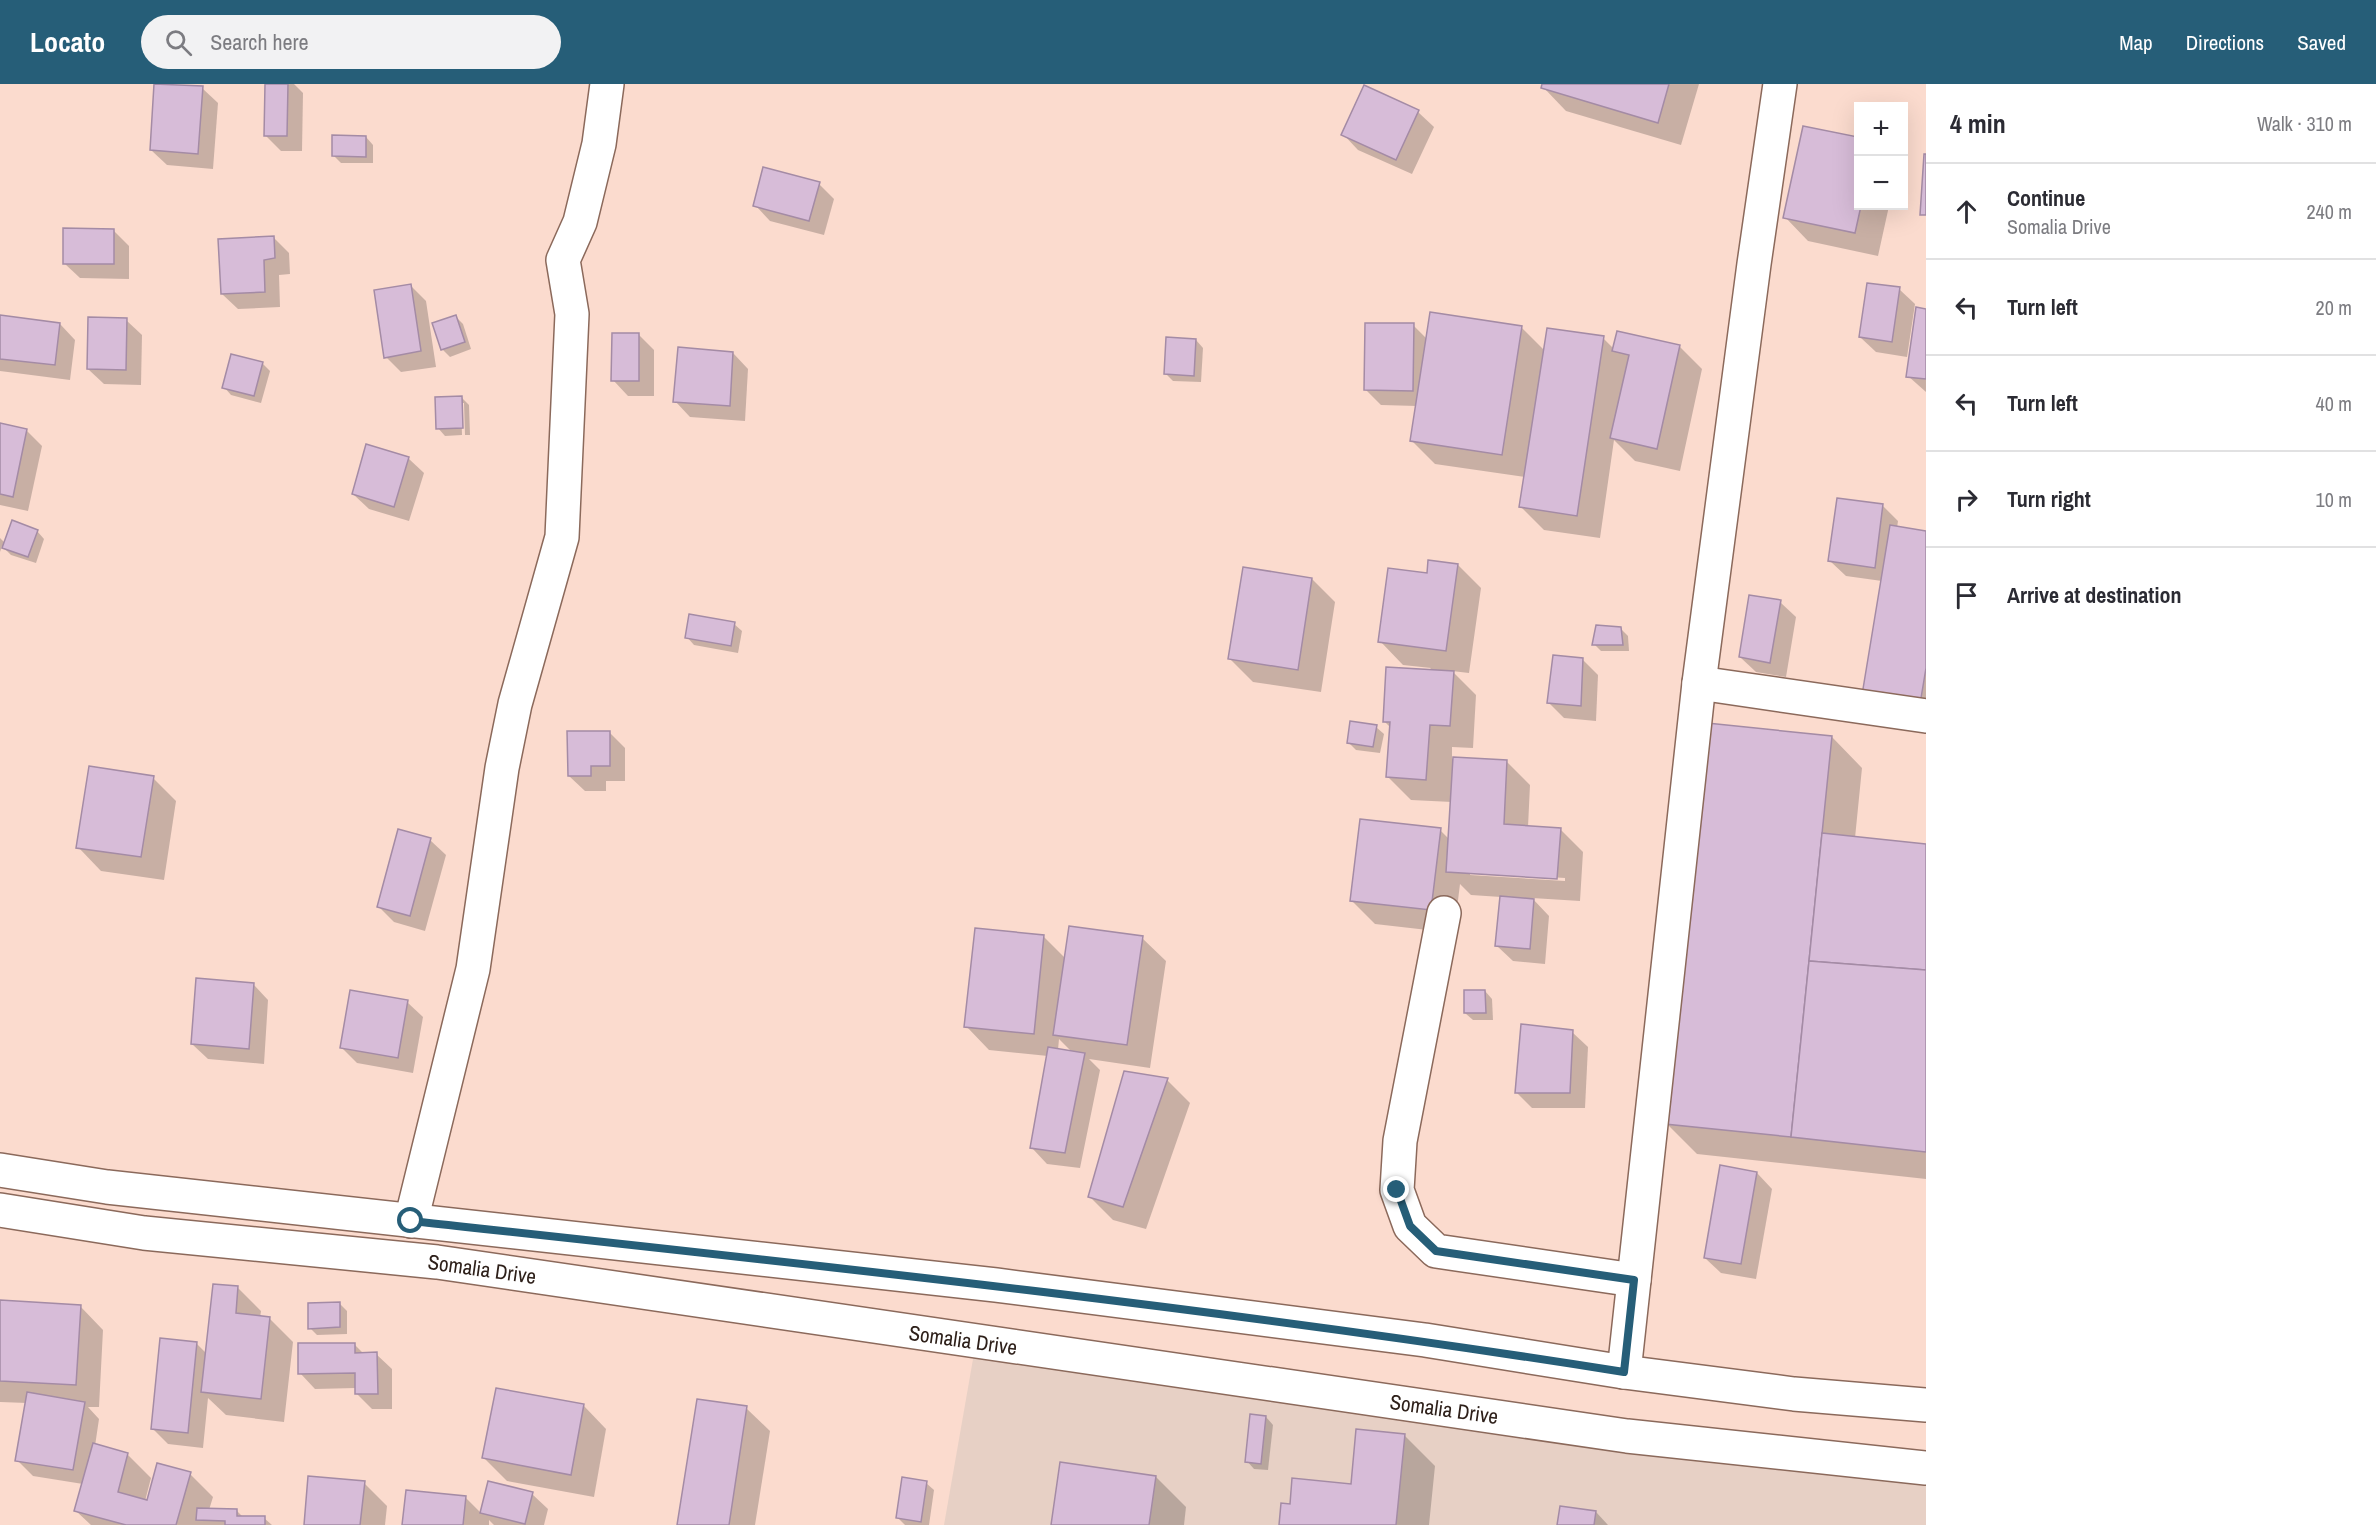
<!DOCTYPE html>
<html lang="en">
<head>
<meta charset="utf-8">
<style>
	:root { --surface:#fff; --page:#f2f2f3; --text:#2b2b33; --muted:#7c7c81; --line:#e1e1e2; --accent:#265e78 }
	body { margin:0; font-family:"Archivo Narrow",sans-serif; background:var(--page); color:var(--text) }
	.controls { position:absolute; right:18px; top:18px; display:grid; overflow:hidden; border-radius:0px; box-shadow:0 6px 24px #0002 }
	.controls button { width:54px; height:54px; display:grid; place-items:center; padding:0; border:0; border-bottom:2px solid var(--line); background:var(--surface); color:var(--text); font:30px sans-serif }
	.stop { position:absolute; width:18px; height:18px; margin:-14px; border:4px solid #265e78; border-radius:50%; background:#fff }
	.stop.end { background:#265e78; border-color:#fff; box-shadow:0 2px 6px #0008 }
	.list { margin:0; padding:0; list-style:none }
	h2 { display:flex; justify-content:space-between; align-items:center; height:78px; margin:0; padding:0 24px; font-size:26px }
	h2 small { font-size:20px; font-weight:400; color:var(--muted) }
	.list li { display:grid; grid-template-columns:39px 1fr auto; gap:18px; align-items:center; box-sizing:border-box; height:96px; padding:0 24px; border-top:2px solid var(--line) }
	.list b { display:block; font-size:22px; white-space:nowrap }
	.list p { margin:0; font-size:20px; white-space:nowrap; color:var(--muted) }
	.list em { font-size:20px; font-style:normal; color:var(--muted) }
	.icon { flex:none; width:33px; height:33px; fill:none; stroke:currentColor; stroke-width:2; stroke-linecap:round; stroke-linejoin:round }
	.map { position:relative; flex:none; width:1926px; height:1441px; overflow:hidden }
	header { display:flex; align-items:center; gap:36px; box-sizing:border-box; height:84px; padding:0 30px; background:var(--accent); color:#fff }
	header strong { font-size:28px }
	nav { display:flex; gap:33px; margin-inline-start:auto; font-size:21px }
	.search { width:420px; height:54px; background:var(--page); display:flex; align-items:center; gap:15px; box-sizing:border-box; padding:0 21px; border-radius:33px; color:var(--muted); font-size:22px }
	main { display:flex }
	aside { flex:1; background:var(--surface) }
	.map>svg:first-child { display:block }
</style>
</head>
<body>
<header>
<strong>Locato</strong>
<div class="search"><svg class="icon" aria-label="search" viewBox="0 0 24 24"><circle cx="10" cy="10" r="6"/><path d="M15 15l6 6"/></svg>Search here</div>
<nav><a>Map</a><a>Directions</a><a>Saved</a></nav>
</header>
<main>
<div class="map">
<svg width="1926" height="1441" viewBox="0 0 1926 1441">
	<rect width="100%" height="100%" fill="#fbdbce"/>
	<path fill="#e7d0c5" d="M976 1258 1926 1387V1441H944Z"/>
	<g fill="#0003" fill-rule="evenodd">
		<path d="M266 0H294L303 9 302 67H281L266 52Z"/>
		<path d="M1544 0H1699L1681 61 1566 27 1543 3Z"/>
		<path d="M202 4 218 19 213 85 167 81 151 66Z"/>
		<path d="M1418 28 1434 43 1412 90 1358 66 1343 50Z"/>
		<path d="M1804 43 1858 55V122H1889L1878 172 1808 157 1785 133Z"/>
		<path d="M366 53 373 61V79H341L333 71Z"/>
		<path d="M819 100 834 115 824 151 770 137 755 121Z"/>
		<path d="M114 147 129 162V195L80 194 64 179Z"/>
		<path d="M273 153 289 169 290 190 279 191 280 223 238 225 222 210Z"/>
		<path d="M410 201 426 217 436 283 401 288 386 273Z"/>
		<path d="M1899 205 1915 220 1907 273 1876 268 1860 253Z"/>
		<path d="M1926 226V308L1908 292Z"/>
		<path d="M0 232 60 240 75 256 70 296 0 287Z"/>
		<path d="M455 232 463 240 471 265 450 273 442 265Z"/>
		<path d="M126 236 142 251 141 301 104 300 88 285Z"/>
		<path d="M1413 241 1427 255 1521 243 1545 267 1603 254 1614 265 1679 262 1702 285 1680 387 1635 377 1614 356 1600 454 1544 446 1521 423 1525 393 1435 380 1411 356 1417 322 1381 321 1366 306Z"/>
		<path d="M639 251 654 266V312H628L613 296Z"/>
		<path d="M1196 256 1203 264 1201 298 1173 297 1165 289Z"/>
		<path d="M733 269 748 285 745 337 690 333 675 317Z"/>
		<path d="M262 279 270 287 261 319 231 311 224 303Z"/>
		<path d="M461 313 469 321 470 351H465L464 319H461L462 351 445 352 438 344Z"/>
		<path d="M0 341 26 346 42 362 28 427 0 421Z"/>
		<path d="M408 374 424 389 409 437 369 425 353 410Z"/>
		<path d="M1882 421 1898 437 1897 444 1926 449V640L1882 497 1846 492 1830 477Z"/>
		<path d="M37 447 44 455 36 479 11 471 2 462 0 468V454L5 459Z"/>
		<path d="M1458 481 1481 504 1469 589 1452 587 1476 611 1473 664 1452 663V675L1507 678 1530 701 1528 743 1560 745 1583 768 1580 817 1532 814 1549 832 1545 880 1513 877 1497 862 1501 813 1471 811 1460 800 1454 849 1375 840 1352 817 1440 746 1449 755 1452 718 1411 716 1388 693 1391 644 1384 637 1431 584 1403 581 1380 557 1428 490ZM1470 788 1565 794V797L1470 791Z"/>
		<path d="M1312 495 1335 518 1321 608 1253 598 1230 575Z"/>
		<path d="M1780 518 1796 533 1786 593 1756 588 1740 573Z"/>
		<path d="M734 540 742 547 738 569 694 561 687 553Z"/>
		<path d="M1620 544 1628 552 1629 567H1601L1594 560Z"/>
		<path d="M1583 576 1598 591 1596 637 1564 634 1549 619Z"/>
		<path d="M1376 643 1384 650 1380 669 1356 666 1348 658Z"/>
		<path d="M609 648 625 664V697H606V707H585L569 692Z"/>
		<path d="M1832 653 1862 684 1855 754 1926 761V1095L1697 1070 1667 1040Z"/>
		<path d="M153 694 176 717 164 796 101 787 78 763Z"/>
		<path d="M430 756 446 771 425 847 394 838 379 823Z"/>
		<path d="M1044 853 1065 874 1142 854 1166 877 1150 984 1089 975 1100 986 1080 1084 1047 1080 1032 1064 1048 972 989 966 966 942ZM1059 955 1072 968 1058 966Z"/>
		<path d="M253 900 268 916 264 980 208 975 192 960Z"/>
		<path d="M1485 907 1492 915 1493 936H1473L1465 929Z"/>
		<path d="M407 918 423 933 413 989 357 979 341 963Z"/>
		<path d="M1572 948 1588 963 1585 1024H1532L1517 1009Z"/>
		<path d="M1167 996 1190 1019 1146 1145 1113 1136 1089 1112Z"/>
		<path d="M1757 1089 1772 1105 1756 1195 1721 1189 1705 1174Z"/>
		<path d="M238 1204 261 1227 260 1234 270 1235 293 1258 284 1338 226 1331 208 1314 203 1364 168 1360 152 1344 197 1260 207 1270Z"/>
		<path d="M0 1218 80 1222 103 1246 99 1323H88L99 1335 95 1362 127 1370 151 1394 145 1417 148 1418 190 1390 213 1413 209 1426 237 1427 243 1433 264 1434 272 1441H91L76 1427 83 1400 33 1392 17 1376 27 1319 0 1318Z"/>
		<path d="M339 1219 347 1227V1250L317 1251 310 1244Z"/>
		<path d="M354 1260 364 1270H376L392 1285V1325H372L356 1309V1304L315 1305 300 1289Z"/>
		<path d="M583 1321 606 1345 594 1413 507 1397 484 1374Z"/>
		<path d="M746 1324 770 1347 755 1441H679Z"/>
		<path d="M1266 1333 1273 1341 1268 1386 1254 1385 1247 1377Z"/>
		<path d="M1404 1351 1435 1382 1429 1441H1280L1291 1422 1352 1402Z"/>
		<path d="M1156 1393 1186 1423 1184 1441H1053Z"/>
		<path d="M364 1399 387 1422 385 1441H305Z"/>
		<path d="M489 1399 532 1410 548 1425 544 1441H494L489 1436V1441H403L466 1414 481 1429Z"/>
		<path d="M926 1399 934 1406 929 1441H905L898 1434Z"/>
		<path d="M1596 1428 1608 1441H1559Z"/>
	</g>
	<g fill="#d7bcd8" stroke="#a48ba5" stroke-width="1.5">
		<path d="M154 0 203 2 198 70 150 66Z"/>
		<path d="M265 0H288L287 52H264Z"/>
		<path d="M1542 0H1669L1658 39 1541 4Z"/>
		<path d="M1364 1 1419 26 1396 76 1341 51Z"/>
		<path d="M1803 42 1858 53V122H1861L1855 149 1783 134Z"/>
		<path d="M332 51 366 52V73L332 72Z"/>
		<path d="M1924 70H1926V131H1920Z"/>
		<path d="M763 83 820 98 809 137 753 122Z"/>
		<path d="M63 144 114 145V180H63Z"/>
		<path d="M274 152 275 174 264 176 265 208 221 210 218 155Z"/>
		<path d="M1867 199 1900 203 1892 258 1859 253Z"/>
		<path d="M411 200 421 267 384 274 374 206Z"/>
		<path d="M1916 223 1926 225V295L1906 293Z"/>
		<path d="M1430 228 1522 242 1502 371 1410 357Z"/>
		<path d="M0 231 60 239 55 281 0 275Z"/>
		<path d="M456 231 465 258 441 266 432 239Z"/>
		<path d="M88 233 127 234 126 286 87 285Z"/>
		<path d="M1365 239H1414L1413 307 1364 306Z"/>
		<path d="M1547 244 1604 252 1577 432 1519 423Z"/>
		<path d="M1617 247 1680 261 1657 365 1610 354 1629 271 1612 267Z"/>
		<path d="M612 249H639V297H611Z"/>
		<path d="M1166 253 1196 255 1194 292 1164 290Z"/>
		<path d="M678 263 733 268 730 322 673 318Z"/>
		<path d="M231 270 263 278 254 312 222 304Z"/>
		<path d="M462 312 463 344 436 345 435 313Z"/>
		<path d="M0 339 27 345 13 413 0 410Z"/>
		<path d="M366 360 409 373 394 423 352 410Z"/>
		<path d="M1837 414 1883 420 1875 484 1828 477Z"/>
		<path d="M12 436 38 446 28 473 2 464Z"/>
		<path d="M1890 441 1926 447V584L1920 620 1862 611Z"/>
		<path d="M1428 476 1458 480 1446 567 1378 558 1388 484 1427 489Z"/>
		<path d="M1243 483 1312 494 1298 586 1228 575Z"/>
		<path d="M1749 511 1781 516 1770 579 1739 573Z"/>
		<path d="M689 530 735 538 731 562 685 554Z"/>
		<path d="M1596 541 1621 543 1623 561H1592Z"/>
		<path d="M1553 571 1583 574 1581 622 1547 619Z"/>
		<path d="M1386 583 1454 587 1450 642 1430 641 1426 696 1386 693 1390 638H1383Z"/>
		<path d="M1350 637 1377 641 1373 663 1347 659Z"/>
		<path d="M1707 639 1832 652 1791 1053 1665 1040Z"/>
		<path d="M567 647H610V682H591V692H568Z"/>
		<path d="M1453 673 1507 676 1504 740 1561 744 1557 795 1446 788Z"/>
		<path d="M89 682 154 692 141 773 76 764Z"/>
		<path d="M1360 735 1441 744 1431 826 1350 817Z"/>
		<path d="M398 745 431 754 410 832 377 823Z"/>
		<path d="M1822 749 1926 760V886L1809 877Z"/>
		<path d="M1500 812 1534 815 1530 865 1495 862Z"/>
		<path d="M1069 842 1143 852 1127 961 1053 951Z"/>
		<path d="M975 844 1044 851 1034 950 964 943Z"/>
		<path d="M1809 877 1926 886V1068L1791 1053Z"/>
		<path d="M196 894 254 899 249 965 191 960Z"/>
		<path d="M350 906 408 916 398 974 340 964Z"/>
		<path d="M1464 906H1485L1486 929H1464Z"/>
		<path d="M1521 940 1573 946 1570 1009H1515Z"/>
		<path d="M1048 963 1085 969 1065 1069 1030 1064Z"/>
		<path d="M1124 987 1168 994 1123 1123 1088 1113Z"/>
		<path d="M1720 1081 1757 1088 1741 1180 1704 1174Z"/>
		<path d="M213 1200 238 1202 236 1229 270 1233 261 1315 201 1308Z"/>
		<path d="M0 1216 81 1221 76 1301 0 1297Z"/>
		<path d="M340 1218V1243L308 1245V1219Z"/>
		<path d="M160 1254 197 1258 188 1349 151 1345Z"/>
		<path d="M298 1259H355V1269L377 1268 378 1310H355V1289L298 1290Z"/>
		<path d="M496 1304 584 1320 571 1391 482 1374Z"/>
		<path d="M27 1308 85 1318 73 1386 15 1377Z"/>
		<path d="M697 1315 747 1322 729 1441H677Z"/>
		<path d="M1250 1330 1266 1332 1261 1380 1245 1378Z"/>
		<path d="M1356 1345 1405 1350 1396 1441H1279L1281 1419 1290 1420 1292 1394 1351 1400Z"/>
		<path d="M93 1359 128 1369 118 1408 147 1416 157 1379 191 1388 176 1441H126L74 1427Z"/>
		<path d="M1060 1378 1156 1392 1149 1441H1051Z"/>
		<path d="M308 1392 365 1397 360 1441H304Z"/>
		<path d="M902 1393 927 1397 921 1438 896 1434Z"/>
		<path d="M488 1397 533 1408 525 1440 480 1429Z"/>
		<path d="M406 1406 466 1412 463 1441H402Z"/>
		<path d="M1560 1422 1596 1427 1594 1441H1557Z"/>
		<path d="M197 1424 237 1425V1432H265V1441H225V1437L196 1436Z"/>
	</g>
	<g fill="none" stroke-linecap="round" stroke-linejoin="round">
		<g stroke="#8b695b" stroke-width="36">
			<g id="minor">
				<path d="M1699 599 1926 632"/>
				<path d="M1444 829 1400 1057 1397 1106 1410 1142 1436 1167 1634 1196"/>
				<path d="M411 1137 473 885 502 684 515 620 562 453 572 230 563 176 580 138 599 60 607 0"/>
				<path d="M1624 1288 1699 599 1754 180 1780 0"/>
			</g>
		</g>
		<g stroke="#8b695b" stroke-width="36">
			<g id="major">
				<path d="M0 1086 107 1103 996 1201 1425 1256 1624 1288 1794 1310 1926 1321"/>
				<path d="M0 1126 144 1149 437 1178 1627 1352 1926 1384"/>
			</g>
		</g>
		<use href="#minor" stroke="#fff" stroke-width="33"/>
		<use href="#major" stroke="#fff" stroke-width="33"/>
	</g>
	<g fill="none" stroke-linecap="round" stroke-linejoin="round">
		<path stroke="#265e78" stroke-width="8" d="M411 1137C816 1181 1221 1224 1624 1288L1634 1196 1436 1167 1410 1142 1397 1106"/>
	</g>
	<g text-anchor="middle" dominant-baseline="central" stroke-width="4.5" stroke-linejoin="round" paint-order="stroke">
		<g font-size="21" fill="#2e201a" stroke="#fff">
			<text transform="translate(482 1185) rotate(8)">Somalia Drive</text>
			<text transform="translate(963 1256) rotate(8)">Somalia Drive</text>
			<text transform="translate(1444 1325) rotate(8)">Somalia Drive</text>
		</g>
	</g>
</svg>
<div class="controls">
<button>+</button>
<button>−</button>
</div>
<div class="stop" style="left:411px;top:1137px"></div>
<div class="stop end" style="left:1397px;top:1106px"></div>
</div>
<aside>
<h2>4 min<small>Walk · 310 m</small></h2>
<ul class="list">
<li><svg class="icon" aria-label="ahead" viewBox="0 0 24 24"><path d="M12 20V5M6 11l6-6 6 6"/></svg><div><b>Continue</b><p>Somalia Drive</p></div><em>240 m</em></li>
<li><svg class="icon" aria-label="left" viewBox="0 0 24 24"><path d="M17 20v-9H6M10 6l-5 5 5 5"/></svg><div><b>Turn left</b></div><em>20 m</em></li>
<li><svg class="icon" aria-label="left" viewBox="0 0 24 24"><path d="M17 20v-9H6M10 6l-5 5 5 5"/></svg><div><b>Turn left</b></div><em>40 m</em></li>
<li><svg class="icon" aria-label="right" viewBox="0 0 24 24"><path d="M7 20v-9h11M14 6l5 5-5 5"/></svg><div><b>Turn right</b></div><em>10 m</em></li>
<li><svg class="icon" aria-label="arrive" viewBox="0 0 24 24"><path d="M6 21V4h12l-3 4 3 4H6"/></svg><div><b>Arrive at destination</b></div></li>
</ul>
</aside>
</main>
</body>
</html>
